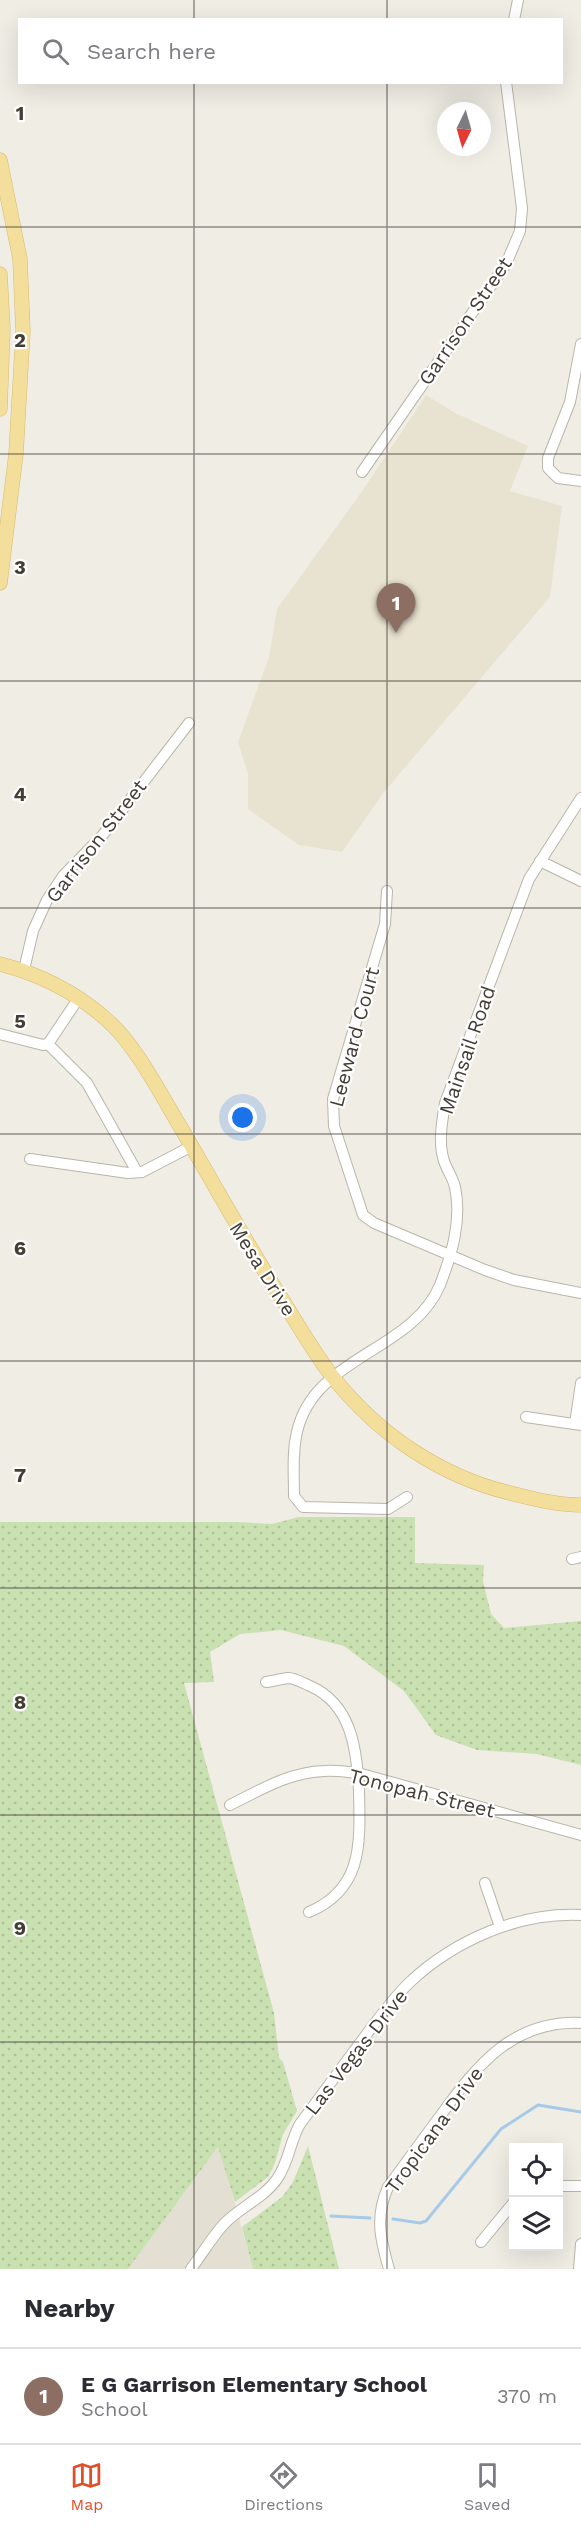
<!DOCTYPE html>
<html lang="en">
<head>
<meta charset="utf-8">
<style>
	:root { --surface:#fff; --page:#f2f2f3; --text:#2b2b33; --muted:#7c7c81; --line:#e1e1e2; --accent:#e24e2a }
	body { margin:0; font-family:"Work Sans",sans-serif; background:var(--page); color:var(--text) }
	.controls { position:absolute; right:18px; bottom:18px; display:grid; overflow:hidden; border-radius:0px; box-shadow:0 6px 24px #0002 }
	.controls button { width:54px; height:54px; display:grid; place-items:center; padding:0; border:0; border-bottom:2px solid var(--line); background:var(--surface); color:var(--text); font:30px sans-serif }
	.compass { position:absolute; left:437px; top:102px; width:54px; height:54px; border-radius:50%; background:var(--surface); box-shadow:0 6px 24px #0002; rotate:185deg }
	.you { position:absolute; left:243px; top:1118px; width:21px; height:21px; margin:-15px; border:4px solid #fff; border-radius:50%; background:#1a73e8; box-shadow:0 0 0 9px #1a73e833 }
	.badge { display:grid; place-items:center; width:39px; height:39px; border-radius:50%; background:var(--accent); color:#fff; font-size:20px; font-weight:700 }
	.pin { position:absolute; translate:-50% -50px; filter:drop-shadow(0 2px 3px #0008) }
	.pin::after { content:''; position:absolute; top:32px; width:21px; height:18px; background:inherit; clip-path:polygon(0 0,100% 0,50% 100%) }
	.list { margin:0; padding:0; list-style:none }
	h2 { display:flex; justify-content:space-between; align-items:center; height:78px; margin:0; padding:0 24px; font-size:26px }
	h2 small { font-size:20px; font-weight:400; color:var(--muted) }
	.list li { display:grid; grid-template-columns:39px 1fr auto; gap:18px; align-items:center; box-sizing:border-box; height:96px; padding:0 24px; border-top:2px solid var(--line) }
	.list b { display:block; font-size:22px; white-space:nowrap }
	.list p { margin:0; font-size:20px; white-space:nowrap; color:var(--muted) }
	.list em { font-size:20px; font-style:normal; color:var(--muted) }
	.icon { flex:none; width:33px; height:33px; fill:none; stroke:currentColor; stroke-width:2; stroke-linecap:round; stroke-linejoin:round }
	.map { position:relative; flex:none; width:581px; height:2269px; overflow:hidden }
	.search { position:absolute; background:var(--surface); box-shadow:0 6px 24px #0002; left:18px; right:18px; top:18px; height:66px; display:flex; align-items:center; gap:15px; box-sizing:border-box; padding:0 21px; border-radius:0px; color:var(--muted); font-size:22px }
	.sheet { height:174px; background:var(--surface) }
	nav { display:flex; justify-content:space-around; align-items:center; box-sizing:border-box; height:84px; border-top:2px solid var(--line); background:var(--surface); font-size:16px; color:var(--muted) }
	nav a { display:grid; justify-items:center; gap:3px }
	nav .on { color:var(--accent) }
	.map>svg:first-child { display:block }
</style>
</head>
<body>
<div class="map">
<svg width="581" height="2269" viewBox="0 0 581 2269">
	<defs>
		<pattern id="grass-dots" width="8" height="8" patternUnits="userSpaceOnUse" patternTransform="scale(1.5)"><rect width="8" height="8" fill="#c9e0b1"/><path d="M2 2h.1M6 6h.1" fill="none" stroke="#aec199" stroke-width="1.8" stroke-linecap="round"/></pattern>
	</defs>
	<rect width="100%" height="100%" fill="#f0ede5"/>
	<path fill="#e3dfd3" d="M219 2146 253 2269H128Z"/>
	<path fill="#e8e2d0" d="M426 395 455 413 528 446 510 491 562 506 550 597 384 792 342 852 299 845 248 809V774L238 742 269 657 277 609 363 490Z"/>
	<g fill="url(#grass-dots)">
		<path d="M299 1517H415V1563L484 1565 483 1581 491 1614 504 1628 581 1621V1765L537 1754 477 1750 436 1735 404 1691 344 1646 281 1630 240 1634 210 1652 214 1682 184 1683 274 2013 279 2058 283 2062 297 2111 283 2134 275 2163 268 2177 235 2202 218 2147 128 2269H0V1522H236L272 1524Z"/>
		<path d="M308 2146 339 2269H253L242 2227 282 2197 293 2182Z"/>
	</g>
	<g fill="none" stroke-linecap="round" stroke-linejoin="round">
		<g stroke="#a7cae7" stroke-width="3">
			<path d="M331 2216 370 2218"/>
			<path d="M393 2219 420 2223 426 2221 501 2129 538 2105 581 2112"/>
		</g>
		<g stroke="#bab5a8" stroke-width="12">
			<g id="minor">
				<path d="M514 20 518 0"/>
				<path d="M581 344 570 402 548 458V468L558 478 581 481"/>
				<path d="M362 472 506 264 520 231 522 208 506 82"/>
				<path d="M540 861 581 881"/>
				<path d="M387 891 385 924 333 1099 334 1126 363 1215 374 1223 485 1270 514 1280 581 1293"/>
				<path d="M24 970 33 931 47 900 63 876 102 836 189 723"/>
				<path d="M0 1034 43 1045 48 1044"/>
				<path d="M48 1044 87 1083 137 1172"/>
				<path d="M48 1044 78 999"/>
				<path d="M30 1159 128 1173 142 1172 192 1146"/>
				<path d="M526 1417 581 1425"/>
				<path d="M575 1424 581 1383"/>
				<path d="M407 1497 388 1509 303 1507 294 1496C294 1475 292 1452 297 1432 314 1356 412 1352 440 1285 452 1254 462 1220 455 1187 453 1178 447 1170 444 1161 438 1143 442 1122 445 1103L529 879 581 798"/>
				<path d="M572 1559 581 1557"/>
				<path d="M266 1682C273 1681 281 1679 288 1678 295 1678 303 1683 310 1686 352 1704 357 1751 359 1791 360 1841 364 1889 309 1912"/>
				<path d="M230 1805C260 1790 290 1772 324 1771 335 1770 347 1772 358 1773L581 1835"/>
				<path d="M485 1883 500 1927"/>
				<path d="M558 2186H581"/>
				<path d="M481 2242 514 2202"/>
				<path d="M191 2269C202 2254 212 2237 224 2224 240 2207 264 2198 277 2179 289 2162 290 2141 300 2124 320 2097 340 2070 360 2043 376 2022 391 2000 410 1982 455 1940 519 1912 581 1915"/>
				<path d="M389 2269C380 2238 375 2217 388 2187 406 2163 423 2139 441 2115 477 2065 513 2020 581 2023"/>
				<path d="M579 2269 581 2244"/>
			</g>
		</g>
		<g stroke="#d5bb6d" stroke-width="15">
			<g id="major">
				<path d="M0 160 20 259 23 331 16 454 0 583"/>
				<path d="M0 274 3 329 0 409"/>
				<path d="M0 964C39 974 77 993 107 1020 136 1045 161 1095 181 1128 214 1184 245 1241 280 1296 297 1323 312 1350 332 1376 377 1433 439 1476 510 1493 534 1499 556 1505 581 1505"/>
			</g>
		</g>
		<use href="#minor" stroke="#fff" stroke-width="10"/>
		<use href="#major" stroke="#f3de9b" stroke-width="14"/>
	</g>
	<path fill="none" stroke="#423d35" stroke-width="1.5" stroke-opacity="0.55" d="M194 0V20M387 0V20M194 82V2269M387 82V2269M0 227H581M0 454H581M0 681H581M0 908H581M0 1134H581M0 1361H581M0 1588H581M0 1815H581M0 2042H581"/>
	<g text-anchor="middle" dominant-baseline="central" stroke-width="4.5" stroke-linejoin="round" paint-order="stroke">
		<g font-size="20" fill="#423d35" stroke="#fff">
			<text transform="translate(465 321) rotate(-56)">Garrison Street</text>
			<text transform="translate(96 841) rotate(-52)">Garrison Street</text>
			<text transform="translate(354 1037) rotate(-75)">Leeward Court</text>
			<text transform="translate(467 1050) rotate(-71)">Mainsail Road</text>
			<text transform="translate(263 1269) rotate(58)">Mesa Drive</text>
			<text transform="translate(422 1793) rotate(14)">Tonopah Street</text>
			<text transform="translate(356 2052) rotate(-52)">Las Vegas Drive</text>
			<text transform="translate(434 2130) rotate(-54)">Tropicana Drive</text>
		</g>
	</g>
	<g font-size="20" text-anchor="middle" font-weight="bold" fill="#423d35" stroke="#fff" stroke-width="4.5" stroke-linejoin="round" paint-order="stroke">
		<text x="20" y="120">1</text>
		<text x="20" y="347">2</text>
		<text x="20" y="574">3</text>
		<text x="20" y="801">4</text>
		<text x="20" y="1028">5</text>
		<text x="20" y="1255">6</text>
		<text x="20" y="1482">7</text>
		<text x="20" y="1709">8</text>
		<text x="20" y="1935">9</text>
	</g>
</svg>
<div class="controls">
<button><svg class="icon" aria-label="locate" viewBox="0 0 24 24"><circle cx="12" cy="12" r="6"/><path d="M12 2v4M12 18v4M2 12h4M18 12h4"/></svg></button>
<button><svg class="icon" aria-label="layers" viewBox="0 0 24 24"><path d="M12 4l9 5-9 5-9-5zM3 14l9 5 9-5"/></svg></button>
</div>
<svg class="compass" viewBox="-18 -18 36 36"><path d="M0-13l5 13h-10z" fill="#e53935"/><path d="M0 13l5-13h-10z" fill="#7c7c81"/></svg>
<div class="you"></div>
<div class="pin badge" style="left:396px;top:633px;background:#8d6e63">1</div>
<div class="search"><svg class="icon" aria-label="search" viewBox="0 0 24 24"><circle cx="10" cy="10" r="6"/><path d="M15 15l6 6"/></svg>Search here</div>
</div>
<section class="sheet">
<h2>Nearby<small></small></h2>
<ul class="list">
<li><span class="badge" style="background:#8d6e63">1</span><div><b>E G Garrison Elementary School</b><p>School</p></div><em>370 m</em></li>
</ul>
</section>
<nav>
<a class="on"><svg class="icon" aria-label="map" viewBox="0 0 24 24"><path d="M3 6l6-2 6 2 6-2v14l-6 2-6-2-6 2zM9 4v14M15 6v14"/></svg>Map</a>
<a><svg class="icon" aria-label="directions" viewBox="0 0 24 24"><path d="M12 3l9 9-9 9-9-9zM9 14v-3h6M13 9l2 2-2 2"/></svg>Directions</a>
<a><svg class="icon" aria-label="saved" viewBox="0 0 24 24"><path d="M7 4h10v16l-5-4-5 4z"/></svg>Saved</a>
</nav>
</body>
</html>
